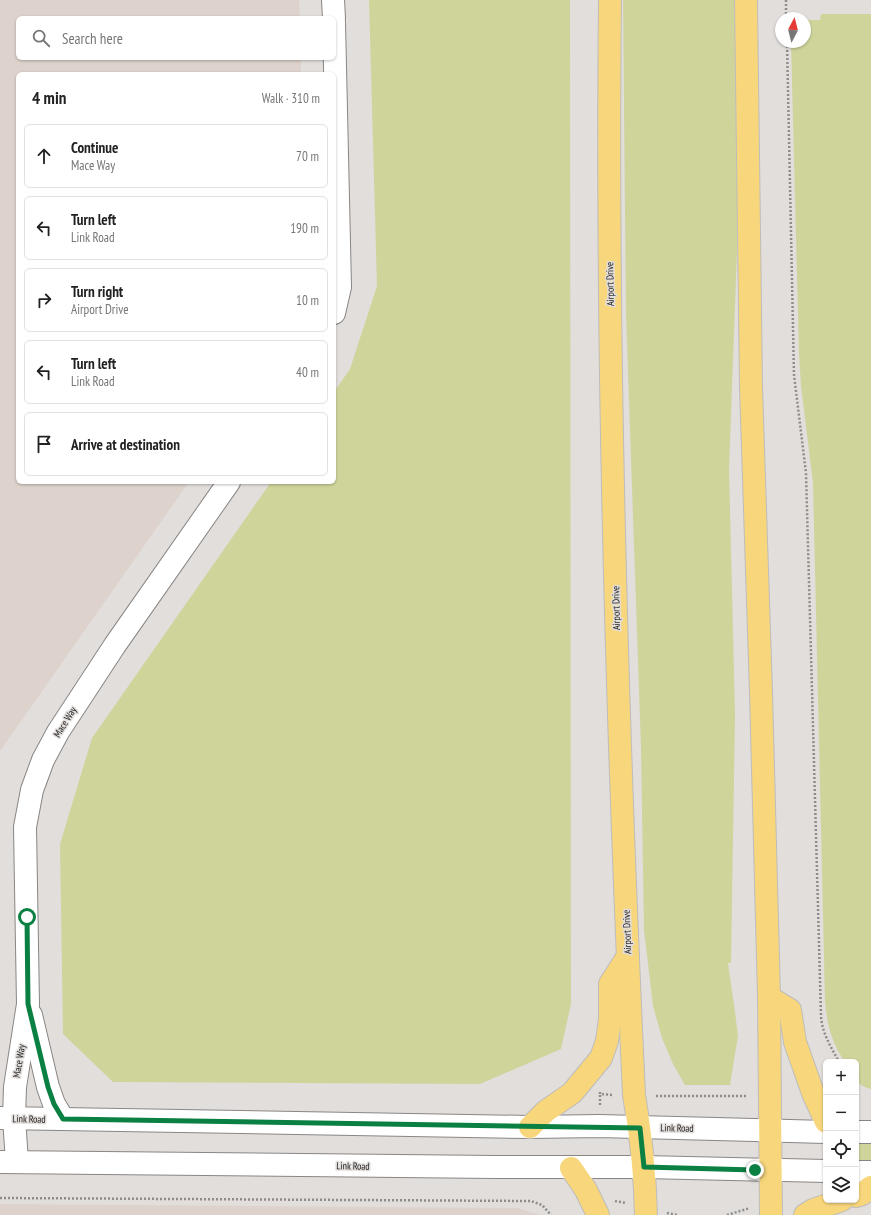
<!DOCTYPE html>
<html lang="en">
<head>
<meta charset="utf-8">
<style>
	:root { --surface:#fff; --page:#f2f2f2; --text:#222; --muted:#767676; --line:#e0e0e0 }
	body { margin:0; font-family:"PT Sans Narrow",sans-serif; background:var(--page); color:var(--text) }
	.controls { position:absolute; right:12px; bottom:12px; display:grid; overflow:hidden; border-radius:6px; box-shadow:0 1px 3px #0004 }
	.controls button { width:36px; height:36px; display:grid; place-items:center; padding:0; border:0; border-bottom:1px solid var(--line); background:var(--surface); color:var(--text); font:20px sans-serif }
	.compass { position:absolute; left:775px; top:12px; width:36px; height:36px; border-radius:50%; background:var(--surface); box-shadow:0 1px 3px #0004; rotate:7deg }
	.stop { position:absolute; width:12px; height:12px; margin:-9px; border:3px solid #0b8043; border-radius:50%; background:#fff }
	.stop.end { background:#0b8043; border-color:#fff; box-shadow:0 1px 4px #0008 }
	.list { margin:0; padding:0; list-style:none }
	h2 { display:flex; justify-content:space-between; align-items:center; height:52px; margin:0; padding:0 16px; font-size:17px }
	h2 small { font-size:13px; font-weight:400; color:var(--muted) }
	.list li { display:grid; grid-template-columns:26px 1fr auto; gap:12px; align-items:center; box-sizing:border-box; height:64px; margin:0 8px 8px; padding:0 8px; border:1px solid var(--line); border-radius:6px }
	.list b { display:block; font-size:15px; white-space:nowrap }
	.list p { margin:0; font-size:13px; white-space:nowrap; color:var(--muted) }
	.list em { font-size:13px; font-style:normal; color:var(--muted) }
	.icon { flex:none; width:22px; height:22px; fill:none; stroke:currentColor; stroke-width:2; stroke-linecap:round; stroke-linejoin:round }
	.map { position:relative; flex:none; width:871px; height:1215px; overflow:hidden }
	.search { position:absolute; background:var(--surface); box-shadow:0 1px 3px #0004; left:16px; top:16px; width:320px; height:44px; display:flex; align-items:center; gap:10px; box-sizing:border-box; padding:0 14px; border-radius:6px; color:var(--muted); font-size:15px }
	.panel { position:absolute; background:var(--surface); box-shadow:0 1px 3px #0004; left:16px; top:72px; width:320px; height:412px; border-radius:6px }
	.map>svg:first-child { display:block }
</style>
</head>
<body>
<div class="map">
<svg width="871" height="1215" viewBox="0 0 871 1215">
	<rect width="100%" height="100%" fill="#e2dedc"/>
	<g fill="#ddd2cc">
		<path d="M0 0H299L300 18H18V58H301V74H18V482H189L0 751Z"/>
		<path d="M0 1204 518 1208 540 1215H0Z"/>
	</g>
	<g fill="#cfd49b">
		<path d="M369 0H570L571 1004 561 1049 480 1084 113 1082 63 1034 60 844 92 738 271 482H334V392L350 369 377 286Z"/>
		<path d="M623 0H734L738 102 739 197 729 469 735 714 731 963H728L735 1012 738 1036 730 1085H685L673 1064 662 1038 653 1006 644 930 641 748 626 314Z"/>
		<path d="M821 14H871V1089C853 1084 856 1078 856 1062H845C831 1042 827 1024 825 1001L813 483 801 386 799 354 791 42H805V20H820Z"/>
		<rect x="856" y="1143" width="15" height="17"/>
	</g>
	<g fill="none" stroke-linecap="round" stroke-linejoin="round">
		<g stroke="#898684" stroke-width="24">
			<g id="minor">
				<path d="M333 0 334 18"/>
				<path d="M334 23 340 287 334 313"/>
				<path d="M31 1015 48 1087 54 1104 63 1119"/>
				<path d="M14 1118 15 1087 28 1004 25 827 32 790 43 760 58 732 115 645 229 482"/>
			</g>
		</g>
		<g stroke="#898684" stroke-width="24">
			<g id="tertiary">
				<path d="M0 1118 530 1127 599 1126 826 1132"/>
				<path d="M14 1118 17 1162"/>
				<path d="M856 1132H871"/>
				<path d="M0 1162 495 1167H644L826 1171"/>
				<path d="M856 1172H871"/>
			</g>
		</g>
		<g stroke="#bdbdbc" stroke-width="24">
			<g id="primary">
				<path d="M610 0C606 365 617 730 634 1095 641 1135 645 1174 646 1215"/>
				<path d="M746 0 751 387 761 692 769 997 771 1215"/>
				<path d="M769 997 790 1010 795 1042 813 1093 826 1122"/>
				<path d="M530 1127 546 1111 572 1093 601 1058 607 1041 610 1019V984L628 956"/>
				<path d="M571 1168 586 1190 598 1215"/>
				<path d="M856 1196 862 1194 871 1187"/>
				<path d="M805 1215 813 1210 842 1200"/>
			</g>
		</g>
		<g stroke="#8e8c8a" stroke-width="2.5" stroke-dasharray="2 2" stroke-linecap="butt">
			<path d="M786 0V18"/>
			<path d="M787 42 794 375 806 473 821 1016C822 1033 831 1047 839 1062"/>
			<path d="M600 1092V1094L613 1095"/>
			<path d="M656 1096H748"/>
			<path d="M600 1105V1094"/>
			<path d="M0 1198 531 1201 542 1205 551 1215"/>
			<path d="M615 1201 626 1203"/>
			<path d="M667 1213 677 1215"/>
			<path d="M727 1215 750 1208"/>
		</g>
		<use href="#minor" stroke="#fff" stroke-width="22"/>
		<use href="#tertiary" stroke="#fff" stroke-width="22"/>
		<use href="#primary" stroke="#f8d67c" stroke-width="22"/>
	</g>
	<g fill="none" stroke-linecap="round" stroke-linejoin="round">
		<path stroke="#0b8043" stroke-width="5" d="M27 917 28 1004 48 1087 54 1104 63 1119 640 1128 644 1167 755 1170"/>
	</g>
	<g text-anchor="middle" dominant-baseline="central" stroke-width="3" stroke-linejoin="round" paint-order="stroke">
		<g font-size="10" fill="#232221" stroke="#e2dedc">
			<text transform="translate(610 284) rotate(-91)">Airport Drive</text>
			<text transform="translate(616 608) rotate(-91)">Airport Drive</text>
			<text transform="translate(65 722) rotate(-58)">Mace Way</text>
			<text transform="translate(627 932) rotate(-92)">Airport Drive</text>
			<text transform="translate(19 1061) rotate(-81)">Mace Way</text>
			<text transform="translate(29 1119) rotate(1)">Link Road</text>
			<text transform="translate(677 1128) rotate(1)">Link Road</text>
			<text transform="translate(353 1166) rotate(1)">Link Road</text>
		</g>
	</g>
</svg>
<div class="controls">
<button>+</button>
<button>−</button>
<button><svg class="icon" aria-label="locate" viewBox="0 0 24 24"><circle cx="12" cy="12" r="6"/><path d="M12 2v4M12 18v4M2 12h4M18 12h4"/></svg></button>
<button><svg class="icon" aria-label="layers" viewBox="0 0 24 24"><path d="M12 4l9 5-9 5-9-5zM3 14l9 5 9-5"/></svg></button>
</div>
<svg class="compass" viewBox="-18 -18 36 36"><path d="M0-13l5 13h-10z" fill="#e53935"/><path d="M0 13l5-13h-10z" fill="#767676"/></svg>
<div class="stop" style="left:27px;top:917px"></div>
<div class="stop end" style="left:755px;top:1170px"></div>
<div class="search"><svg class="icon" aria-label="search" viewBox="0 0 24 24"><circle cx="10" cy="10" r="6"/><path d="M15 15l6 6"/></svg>Search here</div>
<section class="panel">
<h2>4 min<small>Walk · 310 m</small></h2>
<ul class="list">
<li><svg class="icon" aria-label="ahead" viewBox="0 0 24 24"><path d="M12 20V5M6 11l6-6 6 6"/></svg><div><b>Continue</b><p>Mace Way</p></div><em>70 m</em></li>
<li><svg class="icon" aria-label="left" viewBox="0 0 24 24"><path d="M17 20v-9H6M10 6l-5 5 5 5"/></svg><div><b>Turn left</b><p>Link Road</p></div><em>190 m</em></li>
<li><svg class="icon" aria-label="right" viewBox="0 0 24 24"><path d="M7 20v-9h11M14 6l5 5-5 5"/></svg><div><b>Turn right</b><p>Airport Drive</p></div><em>10 m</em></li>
<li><svg class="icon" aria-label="left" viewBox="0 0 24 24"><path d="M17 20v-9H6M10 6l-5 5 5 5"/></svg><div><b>Turn left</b><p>Link Road</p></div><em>40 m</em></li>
<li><svg class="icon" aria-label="arrive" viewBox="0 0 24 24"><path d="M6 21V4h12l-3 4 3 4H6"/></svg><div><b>Arrive at destination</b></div></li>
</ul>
</section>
</div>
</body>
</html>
